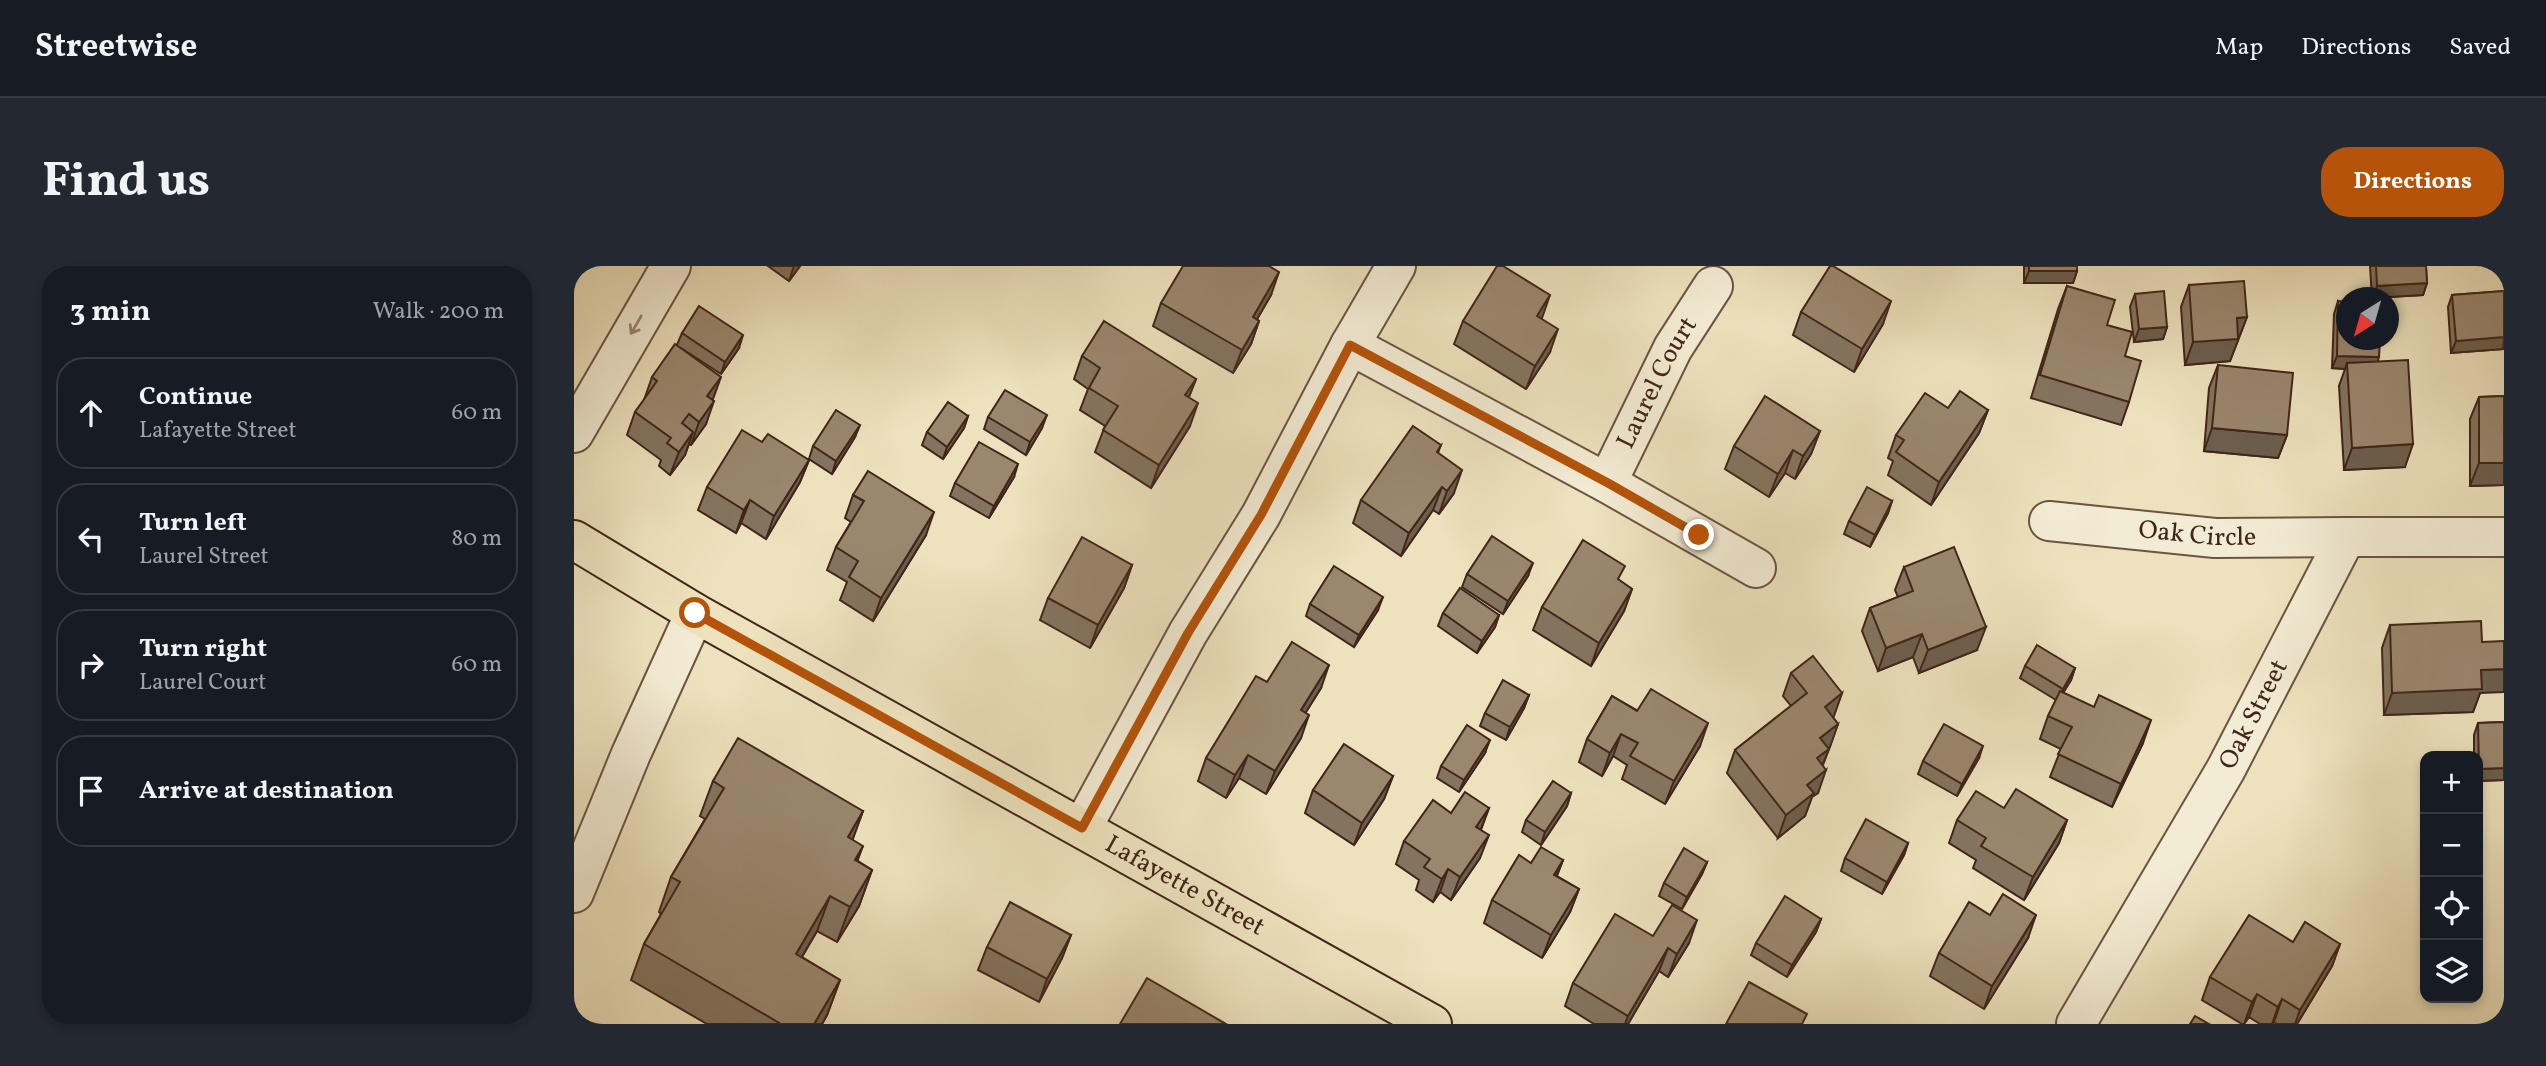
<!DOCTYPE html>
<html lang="en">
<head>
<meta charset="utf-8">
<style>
	:root { --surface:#171b24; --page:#242831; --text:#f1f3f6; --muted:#9ea1a6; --line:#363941; --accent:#b45309 }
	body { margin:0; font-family:Vollkorn,serif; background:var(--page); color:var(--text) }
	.controls { position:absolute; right:21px; bottom:21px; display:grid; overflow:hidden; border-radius:14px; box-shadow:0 4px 10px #0003 }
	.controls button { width:63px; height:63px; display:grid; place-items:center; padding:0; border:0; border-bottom:2px solid var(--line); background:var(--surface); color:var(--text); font:35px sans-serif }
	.compass { position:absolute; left:1762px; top:21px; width:63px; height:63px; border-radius:50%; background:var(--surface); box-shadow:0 4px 10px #0003; rotate:217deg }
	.stop { position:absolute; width:21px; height:21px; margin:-16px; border:5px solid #b45309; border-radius:50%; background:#fff }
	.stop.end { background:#b45309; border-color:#fff; box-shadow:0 2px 7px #0008 }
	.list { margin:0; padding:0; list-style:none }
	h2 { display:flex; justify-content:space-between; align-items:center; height:91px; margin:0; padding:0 28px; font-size:30px }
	h2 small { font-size:23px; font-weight:400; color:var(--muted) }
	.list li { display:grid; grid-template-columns:46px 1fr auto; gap:21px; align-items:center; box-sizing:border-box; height:112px; margin:0 14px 14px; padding:0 14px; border:2px solid var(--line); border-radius:28px }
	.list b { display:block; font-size:26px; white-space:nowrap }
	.list p { margin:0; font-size:23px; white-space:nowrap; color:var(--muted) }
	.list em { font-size:23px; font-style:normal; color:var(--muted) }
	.icon { flex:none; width:38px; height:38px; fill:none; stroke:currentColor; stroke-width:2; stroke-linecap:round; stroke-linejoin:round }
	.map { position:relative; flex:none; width:1930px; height:758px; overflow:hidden; border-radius:28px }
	header { display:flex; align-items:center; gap:42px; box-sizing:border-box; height:98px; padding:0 35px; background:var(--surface); border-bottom:2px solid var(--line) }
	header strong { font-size:33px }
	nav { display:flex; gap:38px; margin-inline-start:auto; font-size:24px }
	.intro { display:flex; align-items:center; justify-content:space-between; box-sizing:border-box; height:168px; padding:0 42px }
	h1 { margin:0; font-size:49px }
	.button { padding:18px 32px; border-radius:28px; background:var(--accent); color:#fff; font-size:24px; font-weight:700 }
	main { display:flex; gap:42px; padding:0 42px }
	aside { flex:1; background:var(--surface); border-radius:28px; box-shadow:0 4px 10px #0003 }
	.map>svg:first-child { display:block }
</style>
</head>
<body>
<header>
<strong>Streetwise</strong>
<nav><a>Map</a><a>Directions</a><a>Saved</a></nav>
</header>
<div class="intro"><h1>Find us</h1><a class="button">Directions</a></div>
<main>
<aside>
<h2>3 min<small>Walk · 200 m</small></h2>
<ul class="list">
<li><svg class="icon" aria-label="ahead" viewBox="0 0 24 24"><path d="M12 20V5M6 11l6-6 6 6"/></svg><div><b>Continue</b><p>Lafayette Street</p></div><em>60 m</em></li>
<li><svg class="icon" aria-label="left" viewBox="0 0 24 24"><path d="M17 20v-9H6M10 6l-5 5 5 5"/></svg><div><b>Turn left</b><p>Laurel Street</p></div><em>80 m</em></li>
<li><svg class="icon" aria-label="right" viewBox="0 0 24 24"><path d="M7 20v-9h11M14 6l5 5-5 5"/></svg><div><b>Turn right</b><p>Laurel Court</p></div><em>60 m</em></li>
<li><svg class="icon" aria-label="arrive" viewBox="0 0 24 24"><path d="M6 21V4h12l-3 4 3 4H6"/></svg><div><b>Arrive at destination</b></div></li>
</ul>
</aside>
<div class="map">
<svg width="1930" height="758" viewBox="0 0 1930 758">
	<rect width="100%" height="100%" fill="#ede2bd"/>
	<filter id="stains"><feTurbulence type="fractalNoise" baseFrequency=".00286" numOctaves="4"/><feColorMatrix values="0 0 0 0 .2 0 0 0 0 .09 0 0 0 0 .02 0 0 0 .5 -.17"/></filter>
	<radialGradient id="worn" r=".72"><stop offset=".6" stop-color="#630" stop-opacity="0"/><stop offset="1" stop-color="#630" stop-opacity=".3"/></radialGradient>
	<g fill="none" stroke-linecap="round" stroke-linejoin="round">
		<g stroke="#6c5442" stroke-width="42">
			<g id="minor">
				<path d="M776 79 1033 217 1182 302"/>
				<path d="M0 167 97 0"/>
				<path id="s1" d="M1033 217 1099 82 1139 20"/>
				<path id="s2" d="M1475 255 1641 272 1772 271"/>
				<path d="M508 562 614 367 687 249 776 79 822 0"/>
				<path d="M0 627 57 488 121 347"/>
				<path id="s3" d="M1502 758 1652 503 1772 271H1930"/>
			</g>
		</g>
		<g stroke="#412519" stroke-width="42">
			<g id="major">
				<path id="s4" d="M0 274 121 347 858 758"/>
			</g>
		</g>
		<use href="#minor" stroke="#f3ecd4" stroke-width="38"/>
		<use href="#major" stroke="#ede2bd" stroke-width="38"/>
	</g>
	<g fill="#84745f" stroke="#412519" stroke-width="2">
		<path d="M194 0H226L215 15Z"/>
		<path d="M1450 0H1503V5L1499 17H1450Z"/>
		<path d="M1796 0H1852L1853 17 1849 29 1798 32Z"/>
		<path d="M1615 19 1673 51 1656 95 1611 99 1607 41Z"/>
		<path d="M1493 20 1533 59 1551 90 1555 136 1547 159 1457 132 1484 43Z"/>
		<path d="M1930 25 1929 83 1877 87 1874 41 1878 29Z"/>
		<path d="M1561 28 1593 61 1589 73 1560 76 1556 41Z"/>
		<path d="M697 29 683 53 685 55 677 78 659 107 579 60 587 37Z"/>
		<path d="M1764 35 1804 96 1831 201 1770 204 1765 120 1771 103 1758 102 1760 48Z"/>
		<path d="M1227 46 1309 58 1280 106 1219 69Z"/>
		<path d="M889 55 976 86 952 123 880 78Z"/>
		<path d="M108 67 165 82 147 108 107 82 139 134 132 158 117 179 115 178 111 189 96 209 85 200 87 194 53 169 61 146 70 134 78 111 103 79Z"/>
		<path d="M508 90 622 113 615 131 616 160 577 222 521 186 531 160 506 144 514 123 500 113Z"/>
		<path d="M1644 99 1713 169 1704 192 1630 185 1635 122Z"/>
		<path d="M1930 130V219L1896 220V153L1905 131Z"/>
		<path d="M1374 142 1414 144 1405 167 1357 239 1314 209 1319 195 1314 192 1322 169Z"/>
		<path d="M394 150 390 162 369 193 348 179 353 166Z"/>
		<path d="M414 151 468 162 452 189 410 163Z"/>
		<path d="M1246 165 1237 188 1221 213 1211 207 1195 231 1151 203 1160 180Z"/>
		<path d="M281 171 258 208 235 193 239 180Z"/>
		<path d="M188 176 235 194 226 216 192 273 167 257 162 267 124 244 133 221Z"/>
		<path d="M867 179 864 187 880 227 865 248 859 244 827 290 779 257 787 234Z"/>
		<path d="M440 211 415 252 376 230 381 217Z"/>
		<path d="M279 229 352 269 299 355 266 334 273 316 253 304 262 281 277 256 271 252Z"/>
		<path d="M1318 235 1314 247 1296 281 1270 268 1275 255Z"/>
		<path d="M558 299 550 322 516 382 466 354 474 332Z"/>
		<path d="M1330 301 1403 384 1345 407 1339 391 1304 405 1288 365 1296 342 1324 331 1321 324Z"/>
		<path d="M893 308 954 310 929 348 888 321Z"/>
		<path d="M1046 315 1058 323 1050 345 1017 400 959 364 968 341Z"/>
		<path d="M736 338 804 344 780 381 732 350Z"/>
		<path d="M869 347 925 349 921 361 903 387 864 360Z"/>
		<path d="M1816 359 1908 376 1906 427 1899 446 1810 449 1808 382Z"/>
		<path d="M1451 400 1501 402 1497 414 1489 427 1569 477 1538 541 1476 511 1487 483 1466 473 1474 450 1482 434 1446 412Z"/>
		<path d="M1217 407 1268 427 1259 451 1264 458 1249 499 1244 527 1238 531 1231 550 1204 572 1153 507 1161 484 1217 440 1209 430Z"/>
		<path d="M693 416 747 422 731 447 727 472 692 528 665 512 652 532 624 515 632 492Z"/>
		<path d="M955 429 950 442 932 474 906 460 911 447Z"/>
		<path d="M1038 430 1126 480 1091 538 1048 513 1053 499 1039 490 1028 510 1005 496 1013 473Z"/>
		<path d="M1930 456V514L1904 515V490H1900V469L1904 457Z"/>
		<path d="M911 487 885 526 863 512 867 500Z"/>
		<path d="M1405 492 1383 530 1344 508 1349 495Z"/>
		<path d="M819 510 810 533 780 579 731 547 739 524Z"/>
		<path d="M139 515 289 545 278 574 284 595 298 604 285 640 263 676 243 665 228 691 266 714 253 749 248 758H133L57 714 70 678 87 648 85 646 97 611 131 553 126 550Z"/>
		<path d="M997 527 993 540 967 579 948 566 952 554Z"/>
		<path d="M915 542 907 564 906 592 877 634 866 626 859 636 842 624 845 614 822 598 830 575 877 547Z"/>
		<path d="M1430 542 1493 554 1485 577 1450 634 1399 602 1402 594 1375 577 1383 554Z"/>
		<path d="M1334 577 1330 589 1308 628 1267 605 1271 592Z"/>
		<path d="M989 594 983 610 1005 623 996 646 968 692 910 657 918 634 957 597Z"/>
		<path d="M1133 596 1128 608 1108 643 1085 630 1090 617Z"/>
		<path d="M1247 653 1242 666 1213 711 1177 689 1182 677Z"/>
		<path d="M497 669 488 692 465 736 404 704 413 681Z"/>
		<path d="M1079 670 1115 677 1094 711 1085 705 1054 758H1020L991 740 999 717Z"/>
		<path d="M1454 672 1410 743 1356 710 1365 687Z"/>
		<path d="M1719 676 1766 678 1758 700 1723 758H1703L1700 756 1699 758H1686L1675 751 1670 758H1668L1628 734 1636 711Z"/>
	</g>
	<g fill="#6c5e4d" stroke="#412519" stroke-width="2">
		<path d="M220 0H226L215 15Z"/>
		<path d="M1455 5H1503L1499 17H1450Z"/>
		<path d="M705 6 697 29 671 74 679 51Z"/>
		<path d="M1853 17 1849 29 1799 32 1803 20Z"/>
		<path d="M976 29 968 52 955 73 963 50Z"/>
		<path d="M1317 35 1309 58 1280 106 1288 83Z"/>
		<path d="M1673 51 1656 95 1611 99 1619 76 1663 52Z"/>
		<path d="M685 55 677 78 659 107 668 84Z"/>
		<path d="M1593 61 1589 73 1560 76 1565 63Z"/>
		<path d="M984 63 976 86 952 123 961 100Z"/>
		<path d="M169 69 165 82 147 108 151 96Z"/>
		<path d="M1930 71 1929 83 1877 87 1882 75Z"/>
		<path d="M1763 90 1805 91 1801 104 1773 97 1771 103 1758 102Z"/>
		<path d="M147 111 139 133 125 153 133 130Z"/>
		<path d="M622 113 613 136 611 129Z"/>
		<path d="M140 135 132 158 117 179 125 156Z"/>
		<path d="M624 137 616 160 577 222 585 199Z"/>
		<path d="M1414 144 1405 167 1357 239 1365 216Z"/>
		<path d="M473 149 468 162 452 189 456 176Z"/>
		<path d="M394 150 390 162 369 193 373 181Z"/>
		<path d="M286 159 281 171 258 208 262 195Z"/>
		<path d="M1638 162 1713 169 1704 192 1630 185Z"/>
		<path d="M1246 165 1237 188 1221 213 1229 190Z"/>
		<path d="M119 166 111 189 96 209 105 186Z"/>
		<path d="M1839 178 1831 201 1770 204 1778 182Z"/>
		<path d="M1219 184 1211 207 1195 231 1204 208Z"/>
		<path d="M235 194 226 216 192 273 200 250Z"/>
		<path d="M1905 197H1930V219L1896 220Z"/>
		<path d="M444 198 440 211 415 252 420 240Z"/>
		<path d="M888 204 880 227 865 248 873 225Z"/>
		<path d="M868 221 859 244 827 290 835 267Z"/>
		<path d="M176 234 167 257 162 267 170 244Z"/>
		<path d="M1318 235 1314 247 1296 281 1301 269Z"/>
		<path d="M360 246 352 269 299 355 307 332Z"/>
		<path d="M959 297 954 310 929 348 934 335Z"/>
		<path d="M558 299 550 322 516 382 524 359Z"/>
		<path d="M1058 323 1050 345 1017 400 1025 377Z"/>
		<path d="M809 331 804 344 780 381 785 369Z"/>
		<path d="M925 349 921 361 903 387 908 375Z"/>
		<path d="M1412 361 1403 384 1345 407 1354 384Z"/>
		<path d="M1348 368 1339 391 1304 405 1312 382Z"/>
		<path d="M755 399 747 422 719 467 727 444Z"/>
		<path d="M1501 402 1497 414 1484 435 1489 423Z"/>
		<path d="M1930 403V426L1906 427 1899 446 1810 449 1818 427 1907 404Z"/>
		<path d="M1268 427 1260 450 1243 464 1251 441Z"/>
		<path d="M955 429 950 442 932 474 936 461Z"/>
		<path d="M735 449 727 472 692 528 701 505Z"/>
		<path d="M1577 454 1569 477 1538 541 1547 518Z"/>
		<path d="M1134 457 1126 480 1091 538 1100 515Z"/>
		<path d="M1264 458 1256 481 1238 495 1246 472Z"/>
		<path d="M1047 468 1039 490 1028 510 1036 487Z"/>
		<path d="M916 474 911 487 885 526 890 514Z"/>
		<path d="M1409 480 1405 492 1383 530 1388 518Z"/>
		<path d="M1255 483 1246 505 1243 492Z"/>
		<path d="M674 489 665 512 652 532 661 509Z"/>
		<path d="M1930 502V514L1904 515V507L1905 503Z"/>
		<path d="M1252 504 1244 527 1238 531 1231 550 1204 572 1212 549 1233 519Z"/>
		<path d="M819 510 810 533 780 579 788 557Z"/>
		<path d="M997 527 993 540 967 579 971 566Z"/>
		<path d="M915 542 906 565 902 561Z"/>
		<path d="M289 545 276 581 274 571Z"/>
		<path d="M1493 554 1485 577 1450 634 1459 611Z"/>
		<path d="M915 569 906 592 877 634 886 611Z"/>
		<path d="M1334 577 1330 589 1308 628 1313 616Z"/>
		<path d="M289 580 276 615 281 594Z"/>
		<path d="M989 594 980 617V609Z"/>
		<path d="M1133 596 1128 608 1108 643 1113 631Z"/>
		<path d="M874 603 866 626 859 636 868 613Z"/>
		<path d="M298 604 285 640 263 676 276 641Z"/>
		<path d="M1005 623 996 646 968 692 977 669Z"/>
		<path d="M256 630 243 665 209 723 222 688Z"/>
		<path d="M1462 649 1454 672 1410 743 1418 720Z"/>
		<path d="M1247 653 1242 666 1213 711 1218 699Z"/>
		<path d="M1123 654 1115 677 1094 711 1103 688Z"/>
		<path d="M497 669 488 692 465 736 473 713Z"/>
		<path d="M1766 678 1758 700 1723 758H1721L1726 744Z"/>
		<path d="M1094 682 1085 705 1054 758H1051L1054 750Z"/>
		<path d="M266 714 253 749 248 758H240Z"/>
		<path d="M1683 728 1675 751 1670 758 1678 736Z"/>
		<path d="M1708 733 1700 756 1698 758 1704 741Z"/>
	</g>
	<g fill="#9a876e" stroke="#412519" stroke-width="2">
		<path d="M609 0H695L705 6 679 51 685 55 668 84 587 37Z"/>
		<path d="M923 0H929L976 29 963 50 984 63 961 100 889 55Z"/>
		<path d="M1256 0H1259L1317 35 1288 83 1227 46Z"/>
		<rect x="1455" y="0" width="48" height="5"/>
		<path d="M1802 0H1852L1853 17 1803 20Z"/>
		<path d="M1670 15 1673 51 1663 52 1664 73 1619 76 1615 19Z"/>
		<path d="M1493 20 1541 34 1533 59 1558 66 1551 90 1567 95 1555 136 1466 109Z"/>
		<path d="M1590 25 1593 61 1565 63 1561 28Z"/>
		<path d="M1930 25V71L1882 75 1878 29Z"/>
		<path d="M1764 35 1773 36V74H1806L1805 91 1763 90Z"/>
		<path d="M125 40 169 69 151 96 108 67Z"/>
		<path d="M530 55 622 113 611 129 624 137 585 199 529 164 544 140 515 122 526 102 508 90Z"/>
		<path d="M101 78 147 111 133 130 140 135 125 156 115 148 108 157 119 166 105 186 93 177 97 172 61 146 83 115 78 111Z"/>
		<path d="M1834 94 1839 178 1778 182 1773 97Z"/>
		<path d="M1644 99 1719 107 1713 169 1638 162Z"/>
		<path d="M431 124 473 149 456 176 414 151Z"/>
		<path d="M1386 125 1414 144 1365 216 1322 186 1330 174 1322 169 1351 127 1374 142Z"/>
		<path d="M1191 130 1246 165 1229 190 1219 184 1204 208 1160 180Z"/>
		<path d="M1930 130V197H1905V131Z"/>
		<path d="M374 136 394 150 373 181 353 166Z"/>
		<path d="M262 144 286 159 262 195 239 180Z"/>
		<path d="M839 160 867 179 863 186 888 204 873 225 868 221 835 267 787 234Z"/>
		<path d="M168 164 188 176 194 168 235 194 200 250 176 234 170 244 133 221Z"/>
		<path d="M405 176 444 198 420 240 381 217Z"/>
		<path d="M294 205 360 246 307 332 275 311 284 295 262 281 290 235 279 229Z"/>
		<path d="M1293 221 1318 235 1301 269 1275 255Z"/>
		<path d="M918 270 959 297 934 335 893 308Z"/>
		<path d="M508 271 558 299 524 359 474 332Z"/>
		<path d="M1009 274 1051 300 1044 313 1058 323 1025 377 968 341Z"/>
		<path d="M1380 281 1412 361 1354 384 1348 368 1312 382 1296 342 1339 325 1330 301Z"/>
		<path d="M760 300 809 331 785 369 736 338Z"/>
		<path d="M886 322 925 349 908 375 869 347Z"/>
		<path d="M1907 355 1908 376 1930 375V403L1907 404 1908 423 1818 427 1816 359Z"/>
		<path d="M718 376 755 399 727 444 735 449 701 505 674 489 661 509 632 492 682 410 693 416Z"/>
		<path d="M1463 379 1501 402 1489 423 1451 400Z"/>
		<path d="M1239 390 1268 427 1251 441 1264 458 1246 472 1255 483 1243 492 1252 504 1233 519 1240 527 1212 549 1161 484 1233 427 1217 407Z"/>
		<path d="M929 414 955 429 936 461 911 447Z"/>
		<path d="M1077 423 1134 457 1100 515 1056 490 1064 477 1047 468 1036 487 1013 473 1038 430 1063 445Z"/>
		<path d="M1486 425 1520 441 1525 429 1577 454 1547 518 1484 488 1498 461 1474 450Z"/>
		<path d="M1930 456V502L1905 503 1904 457Z"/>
		<path d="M1370 458 1409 480 1388 518 1349 495Z"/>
		<path d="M893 459 916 474 890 514 867 500Z"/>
		<path d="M164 472 289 545 274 571 289 580 281 594 298 604 276 641 256 630 222 688 266 714 240 758H207L70 678 106 616 97 611 150 522 139 515Z"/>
		<path d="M770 478 819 510 788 557 739 524Z"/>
		<path d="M979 515 997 527 971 566 952 554Z"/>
		<path d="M1442 523 1493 554 1459 611 1407 580 1412 572 1383 554 1402 525 1430 542Z"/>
		<path d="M891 526 915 542 902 561 915 569 886 611 874 603 868 613 850 601 856 593 830 575 859 534 877 547Z"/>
		<path d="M1292 553 1334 577 1313 616 1271 592Z"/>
		<path d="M967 581 989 594 980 609 1005 623 977 669 918 634 945 589 957 597Z"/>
		<path d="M1110 582 1133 596 1113 631 1090 617Z"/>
		<path d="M1429 628 1462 649 1418 720 1365 687 1395 636 1416 649Z"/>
		<path d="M1211 630 1247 653 1218 699 1182 677Z"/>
		<path d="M436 636 497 669 473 713 413 681Z"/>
		<path d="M1098 639 1123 654 1103 688 1094 682 1054 750 999 717 1041 648 1079 670Z"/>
		<path d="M1675 649 1719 676 1731 656 1766 678 1726 744 1708 733 1704 741 1683 728 1678 736 1636 711Z"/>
		<path d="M573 712 652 758H546Z"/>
		<path d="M1175 716 1233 748 1228 758H1152Z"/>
		<path d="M1621 750 1635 758H1616Z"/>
	</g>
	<defs><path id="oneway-shaft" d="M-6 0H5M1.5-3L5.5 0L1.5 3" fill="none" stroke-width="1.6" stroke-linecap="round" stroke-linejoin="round" transform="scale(1.75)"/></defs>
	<use stroke="#9a8876" href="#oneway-shaft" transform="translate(62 59) rotate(120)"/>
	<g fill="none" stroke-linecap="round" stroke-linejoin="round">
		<path stroke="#b45309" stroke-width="9" d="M121 347 508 562 614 367 687 249 776 79 1034 217 1125 269"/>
	</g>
	<g text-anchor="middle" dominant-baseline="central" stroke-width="5" stroke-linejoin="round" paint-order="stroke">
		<g font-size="26" fill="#412519" stroke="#f3ecd4">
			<text stroke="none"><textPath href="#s1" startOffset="112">Laurel Court</textPath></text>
			<text stroke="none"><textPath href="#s2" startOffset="149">Oak Circle</textPath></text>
			<text stroke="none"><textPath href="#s3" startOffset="357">Oak Street</textPath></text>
			<text stroke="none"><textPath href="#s4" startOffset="702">Lafayette Street</textPath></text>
		</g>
	</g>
	<rect width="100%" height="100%" filter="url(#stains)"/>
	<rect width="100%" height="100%" fill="url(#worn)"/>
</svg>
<div class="controls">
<button>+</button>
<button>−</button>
<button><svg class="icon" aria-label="locate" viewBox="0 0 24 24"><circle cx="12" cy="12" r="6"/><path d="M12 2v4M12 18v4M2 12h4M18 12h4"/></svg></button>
<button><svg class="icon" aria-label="layers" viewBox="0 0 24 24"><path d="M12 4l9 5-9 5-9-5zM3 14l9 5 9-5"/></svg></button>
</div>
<svg class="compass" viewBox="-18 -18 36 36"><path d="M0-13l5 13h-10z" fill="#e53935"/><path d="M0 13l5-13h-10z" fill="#9ea1a6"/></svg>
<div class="stop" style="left:121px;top:347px"></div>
<div class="stop end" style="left:1125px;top:269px"></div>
</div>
</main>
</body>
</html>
